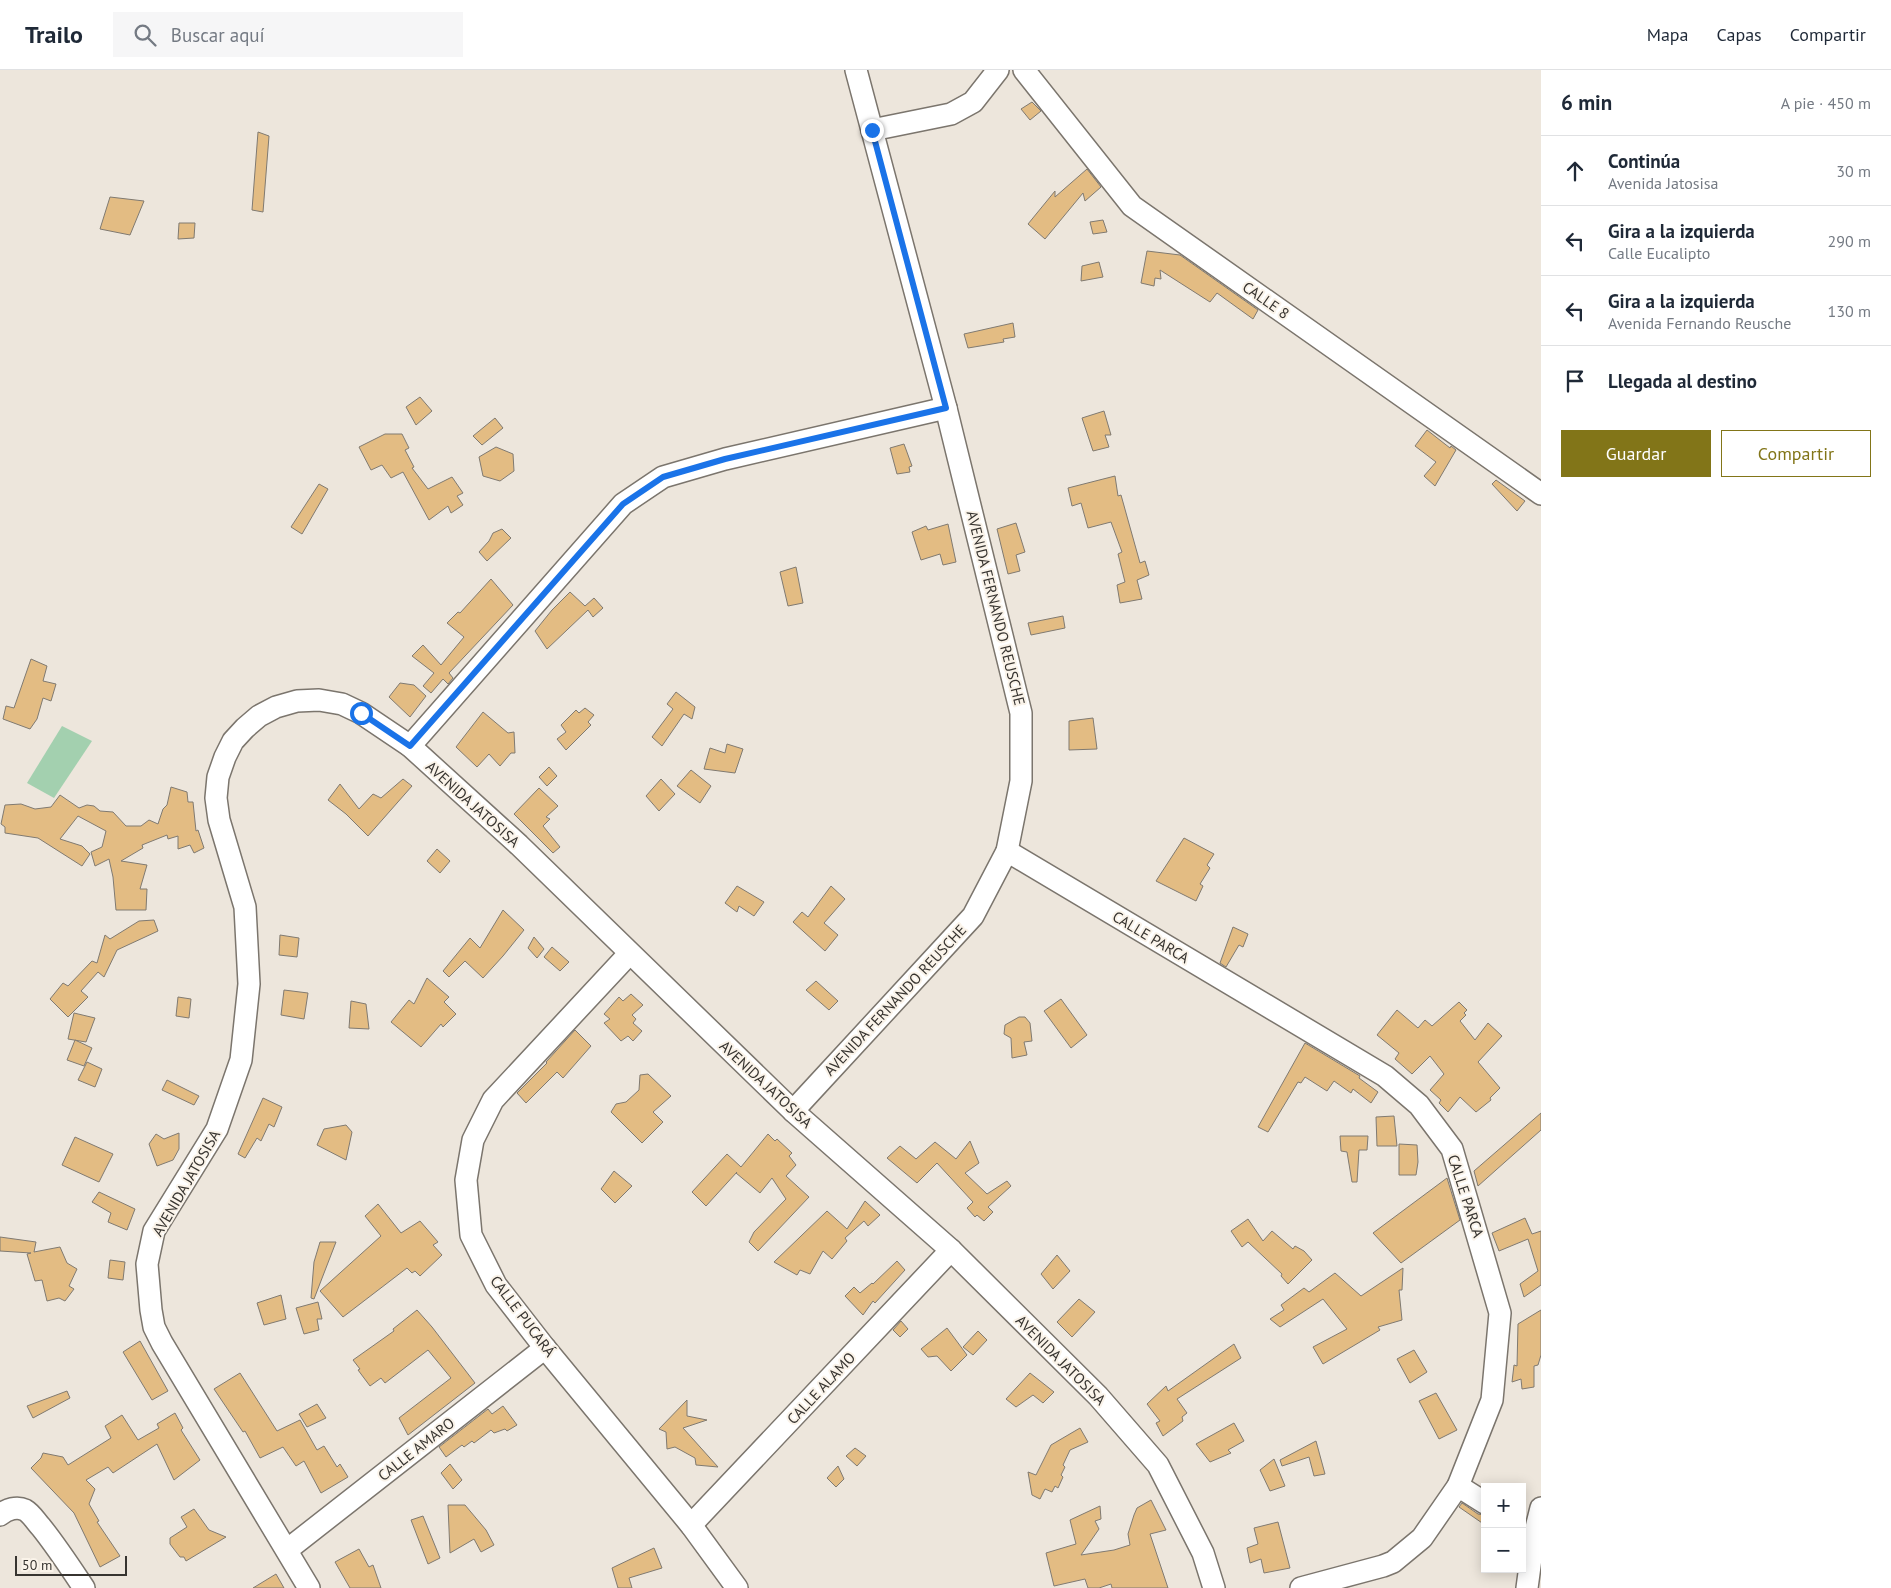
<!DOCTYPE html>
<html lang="es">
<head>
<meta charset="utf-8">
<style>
	:root { --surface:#fff; --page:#f6f6f7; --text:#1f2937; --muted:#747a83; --line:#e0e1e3; --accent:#827518 }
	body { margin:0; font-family:"PT Sans",sans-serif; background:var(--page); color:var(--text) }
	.controls { position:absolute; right:15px; bottom:15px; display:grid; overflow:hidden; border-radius:0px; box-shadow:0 2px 12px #0003 }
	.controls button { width:45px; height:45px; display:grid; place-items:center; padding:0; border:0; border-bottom:1px solid var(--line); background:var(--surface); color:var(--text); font:25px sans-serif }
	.scale { position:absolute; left:15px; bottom:12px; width:112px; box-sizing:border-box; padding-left:5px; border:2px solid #373430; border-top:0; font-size:14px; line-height:18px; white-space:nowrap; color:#373430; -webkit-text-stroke:4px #faf3e9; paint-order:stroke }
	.stop { position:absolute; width:15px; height:15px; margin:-11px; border:4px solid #1a73e8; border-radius:50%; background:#fff }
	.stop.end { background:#1a73e8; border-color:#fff; box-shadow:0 1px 5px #0008 }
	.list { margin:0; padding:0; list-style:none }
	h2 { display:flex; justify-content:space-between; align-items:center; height:65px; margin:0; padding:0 20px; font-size:21px }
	h2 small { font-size:16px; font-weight:400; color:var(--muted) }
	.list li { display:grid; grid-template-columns:32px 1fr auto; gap:15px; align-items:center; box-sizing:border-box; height:70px; padding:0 20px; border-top:1px solid var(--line) }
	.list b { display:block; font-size:19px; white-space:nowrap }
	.list p { margin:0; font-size:16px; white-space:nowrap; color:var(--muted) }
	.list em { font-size:16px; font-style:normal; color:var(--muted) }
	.actions { display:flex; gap:10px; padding:15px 20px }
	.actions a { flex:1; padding:11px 0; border:1px solid var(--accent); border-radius:0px; text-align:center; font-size:18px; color:var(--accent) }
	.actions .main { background:var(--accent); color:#fff }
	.icon { flex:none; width:28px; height:28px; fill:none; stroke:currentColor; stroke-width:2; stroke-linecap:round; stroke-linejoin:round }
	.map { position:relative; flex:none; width:1541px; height:1518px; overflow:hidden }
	header { display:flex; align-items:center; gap:30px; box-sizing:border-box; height:70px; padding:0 25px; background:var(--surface); border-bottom:1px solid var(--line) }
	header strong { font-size:24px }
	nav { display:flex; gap:28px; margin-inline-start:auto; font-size:18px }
	.search { width:350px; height:45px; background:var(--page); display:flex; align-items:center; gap:12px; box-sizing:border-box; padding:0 18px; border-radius:0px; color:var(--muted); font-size:19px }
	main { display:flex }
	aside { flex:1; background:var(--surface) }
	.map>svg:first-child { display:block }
</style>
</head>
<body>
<header>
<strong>Trailo</strong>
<div class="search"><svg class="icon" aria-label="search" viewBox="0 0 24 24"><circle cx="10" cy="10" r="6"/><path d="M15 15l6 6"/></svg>Buscar aquí</div>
<nav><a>Mapa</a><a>Capas</a><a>Compartir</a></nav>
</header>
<main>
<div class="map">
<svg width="1541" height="1518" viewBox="0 0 1541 1518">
	<rect width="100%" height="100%" fill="#ede6dc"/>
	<path fill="#a3d0af" d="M62 656 92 671 54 728 27 713Z"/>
	<g fill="#e3bc83" stroke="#807a71">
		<path d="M1032 32 1041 41 1030 50 1021 39Z"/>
		<path d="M258 62 269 66 263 142 252 140Z"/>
		<path d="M1087 99 1101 117 1085 131 1083 123 1045 169 1028 154 1055 121V127Z"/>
		<path d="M110 127 144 131 130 165 100 159Z"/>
		<path d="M1103 150 1107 162 1093 164 1090 152Z"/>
		<path d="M179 153H195L194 168 178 169Z"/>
		<path d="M1147 181 1180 185 1258 240 1253 249 1217 223 1210 232 1160 200 1161 209 1155 208 1154 216 1141 213Z"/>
		<path d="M1099 192 1103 207 1081 211 1082 196Z"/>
		<path d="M1013 253 1015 267 1003 269 1004 272 968 278 964 264Z"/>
		<path d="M420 327 432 341 416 355 406 337Z"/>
		<path d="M1104 341 1111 365H1105L1109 377 1093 381 1082 348Z"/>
		<path d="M495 348 503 358 482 375 473 366Z"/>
		<path d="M1427 360 1450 378 1451 376 1456 380 1435 416 1424 406 1436 392 1415 376Z"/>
		<path d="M385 364H402L409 378 405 380 414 397 412 398 428 419 452 407 463 423 457 426 463 435 451 443 448 436 429 450 403 402 391 408 382 395 371 400 359 377Z"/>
		<path d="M904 374 912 396 909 397 910 402 897 404 890 378Z"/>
		<path d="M496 377 513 384 514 401 500 411 483 406 479 387Z"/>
		<path d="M1115 406 1118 426 1121 425 1140 493 1145 491 1149 505 1137 510 1142 529 1120 533 1117 515 1125 512 1118 484 1122 482 1111 452 1088 458 1081 433 1072 436 1068 418Z"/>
		<path d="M1496 410 1525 431 1517 441 1492 414Z"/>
		<path d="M319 414 328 419 302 464 291 457Z"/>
		<path d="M1016 453 1025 482 1016 485 1020 501 1008 504 997 459Z"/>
		<path d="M948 454 956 492 943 495 940 484 921 490 912 462 926 456 928 460Z"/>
		<path d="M502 459 511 468 487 491 479 482 489 471 493 463Z"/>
		<path d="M796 497 803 533 788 536 780 502Z"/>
		<path d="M491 509 513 535 449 603 453 608 448 614 443 609 431 623 423 616 434 603 412 586 423 575 441 595 464 567 447 553 458 542 460 543Z"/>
		<path d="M570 522 585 536 594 528 603 538 593 547 588 540 547 579 535 561 552 540Z"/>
		<path d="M1063 546 1065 558 1031 565 1028 553Z"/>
		<path d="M31 589 47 596 43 611 56 614 51 631 43 628 37 649 30 659 3 649 6 636 14 638Z"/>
		<path d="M400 613 414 615 426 626 410 647 389 627Z"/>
		<path d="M676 622 695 637 692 649 684 644 662 676 652 667 673 639 667 634Z"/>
		<path d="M585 638 594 645 588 652 591 655 566 680 557 669 566 662 561 655 576 640 579 643Z"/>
		<path d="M483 642 508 663 514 662 515 683H511L500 696 489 684 477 697 456 677Z"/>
		<path d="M1093 648 1097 679 1069 680V651Z"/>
		<path d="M727 674 743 679 735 703 704 699 710 678 725 683Z"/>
		<path d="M549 697 557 706 547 716 539 707Z"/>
		<path d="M691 700 711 716 700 733 677 716Z"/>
		<path d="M403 709 412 716 368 766 346 744 328 730 340 714 359 739 373 724 381 728Z"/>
		<path d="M661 709 675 724 659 741 646 726Z"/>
		<path d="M171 717 187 722 188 732H193L196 761 198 760 204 778 194 783 190 775 178 779V766L168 769 167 765 142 775 143 778 121 791 147 795 140 819H147L146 840H116L113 807 109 789 95 796 91 782 102 777 106 761 78 746 60 769 82 776 90 784 82 796 38 768 5 763V757L1 754 5 735 21 734 35 739 51 737 60 725 79 738 87 735 94 736 100 741 113 742 126 756H141L149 750 158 754 163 739 167 735Z"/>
		<path d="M539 718 558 736 546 747 550 749 543 756 560 777 553 783 514 744Z"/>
		<path d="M1184 768 1214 784 1207 795 1210 798 1200 814 1203 816 1196 831 1156 811Z"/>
		<path d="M437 779 450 791 440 803 427 791Z"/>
		<path d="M737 816 764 832 754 846 739 836 737 842 725 833Z"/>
		<path d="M831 816 845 829 824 853 838 865 825 881 793 852 802 842 808 847Z"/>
		<path d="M503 840 524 860 503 886 483 908 465 891 449 907 443 901 470 868 480 878Z"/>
		<path d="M154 850 158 861 117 880 104 907 98 902 81 921 88 927 68 947 50 929 63 913 68 916 92 891 97 893 105 865 110 869 139 851Z"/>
		<path d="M1233 857 1248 864 1243 877 1239 875 1226 897 1220 893Z"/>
		<path d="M280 865 299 868 297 887 279 885Z"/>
		<path d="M534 867 544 879 537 888 528 878Z"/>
		<path d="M552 877 569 892 560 901 544 887Z"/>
		<path d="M427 908 449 927 444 932 456 944 443 957 441 954 421 977 391 952 409 930 414 934Z"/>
		<path d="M816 911 838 931 829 940 806 920Z"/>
		<path d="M284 920 308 923 304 949 281 945Z"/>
		<path d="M631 924 643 935 632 945 636 949 633 953 642 961 633 971 628 966 621 971 604 953 610 949 604 944 619 927 623 931Z"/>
		<path d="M178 927 191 929 189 948 176 946Z"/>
		<path d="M1061 929 1087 965 1071 978 1044 941Z"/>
		<path d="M351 931 366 934 369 959 349 958Z"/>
		<path d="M1459 932 1467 940 1464 943 1466 945 1460 951 1475 970 1488 953 1502 966 1478 992 1500 1018 1490 1028 1491 1030 1476 1042 1460 1027 1448 1042 1439 1033 1441 1030 1430 1020 1444 1004 1430 986 1412 1004 1395 989 1399 983 1377 965 1397 940 1418 958 1425 950 1432 956Z"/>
		<path d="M74 943 95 948 86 972 68 969Z"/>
		<path d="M1019 947H1025L1030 953 1032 971 1024 972 1027 985 1012 988 1011 968 1004 964 1005 955Z"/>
		<path d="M575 960 591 976 563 1008 557 1002 526 1033 517 1023 547 993 546 992Z"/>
		<path d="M75 970 92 978 84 996 67 990Z"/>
		<path d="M1305 973 1360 1006 1359 1008 1378 1022 1371 1033 1353 1019 1351 1023 1334 1011 1327 1021 1305 1007 1301 1013 1298 1012 1268 1062 1258 1057Z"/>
		<path d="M87 992 102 999 95 1017 78 1010Z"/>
		<path d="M648 1004 671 1026 653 1042 663 1052 642 1073 611 1042 616 1034 626 1032 639 1020 640 1005Z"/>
		<path d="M167 1010 199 1026 194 1035 162 1020Z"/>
		<path d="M263 1028 282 1037 274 1057 269 1054 261 1071 257 1068 245 1088 238 1084Z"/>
		<path d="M1541 1043V1060L1478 1116 1474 1101Z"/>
		<path d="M1394 1046 1397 1076H1377L1376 1047Z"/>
		<path d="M346 1055 352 1062 346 1090 317 1075 324 1059Z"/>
		<path d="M179 1063V1079L173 1090 157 1096 149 1074 156 1064 164 1069Z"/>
		<path d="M768 1064 775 1071 777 1069 792 1083 789 1086 796 1095 786 1106 809 1127 758 1181 749 1172 754 1162 786 1129 772 1108 760 1123 736 1103 737 1102 706 1136 692 1122 727 1084 741 1097Z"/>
		<path d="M1340 1066H1368L1367 1080H1359L1357 1112H1352L1347 1082 1341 1081Z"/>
		<path d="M75 1067 113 1084 99 1112 62 1095Z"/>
		<path d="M970 1071 979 1093 965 1103 987 1124 1007 1111 1011 1116 988 1137 993 1142 984 1151 977 1145 975 1147 967 1138 973 1132 937 1093 917 1113 887 1088 900 1076 916 1089 935 1072 956 1089Z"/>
		<path d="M1399 1074 1417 1075 1418 1092 1416 1105H1399Z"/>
		<path d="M614 1101 632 1116 615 1133 601 1119Z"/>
		<path d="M1447 1108 1460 1150 1401 1193 1373 1163Z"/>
		<path d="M99 1122 135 1139 127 1160 108 1152 111 1143 92 1132Z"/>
		<path d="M865 1131 880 1145 868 1156 864 1151 845 1168 847 1171 832 1189 823 1181 810 1204 800 1200 797 1205 774 1192 827 1141 847 1159Z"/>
		<path d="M378 1134 401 1163 420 1151 438 1172 433 1175 442 1185 420 1206 415 1201 412 1203 407 1198 343 1247 320 1221 381 1166 365 1146Z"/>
		<path d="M1525 1148 1532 1164 1541 1161V1215L1524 1227 1520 1214 1538 1201 1528 1169 1499 1181 1492 1163Z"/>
		<path d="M1248 1149 1263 1171 1272 1161 1293 1179 1295 1176 1304 1181 1312 1190 1288 1214 1281 1206 1282 1204 1248 1172 1242 1177 1231 1161Z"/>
		<path d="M0 1167 36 1172 34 1182 60 1177 67 1193 77 1199 69 1216 74 1219 65 1231 59 1228 47 1231 42 1210 35 1211 27 1184 31 1183 0 1181Z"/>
		<path d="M320 1172H336L314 1229 311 1228 314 1192Z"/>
		<path d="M1057 1185 1070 1201 1053 1219 1041 1204Z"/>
		<path d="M110 1190 125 1192 123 1210 108 1208Z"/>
		<path d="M897 1191 905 1200 875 1233 873 1231 863 1245 845 1226 854 1217 860 1223 872 1213 873 1214Z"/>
		<path d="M1403 1198 1402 1220H1399L1402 1250 1378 1257 1380 1260 1323 1294 1313 1277 1347 1259 1323 1229 1280 1257 1270 1249 1284 1240 1281 1235 1304 1218 1309 1222 1335 1203 1361 1226Z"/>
		<path d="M281 1225 286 1249 264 1255 257 1233Z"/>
		<path d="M1079 1229 1095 1242 1072 1267 1057 1252Z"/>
		<path d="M318 1232 322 1249H317L319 1260 304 1264 296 1238Z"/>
		<path d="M417 1240 432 1257 475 1313 408 1365 399 1348 451 1308 428 1280 385 1313 381 1308 370 1316 358 1300 360 1299 353 1290 394 1261 393 1259Z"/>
		<path d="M1541 1240V1285L1538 1295 1534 1296V1317L1522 1319 1521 1309 1512 1312 1514 1295 1517 1296 1518 1254Z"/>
		<path d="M901 1251 908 1259 900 1267 893 1260Z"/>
		<path d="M947 1258 967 1285 951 1301 937 1286 928 1287 921 1279Z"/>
		<path d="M978 1261 987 1270 973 1285 963 1277Z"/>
		<path d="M140 1271 168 1321 152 1330 123 1282Z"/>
		<path d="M1234 1274 1241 1288 1177 1329 1187 1343 1182 1347 1183 1351 1163 1366 1156 1353 1160 1351 1147 1334 1166 1316 1168 1321Z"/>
		<path d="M1414 1280 1427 1302 1410 1313 1397 1289Z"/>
		<path d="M240 1303 277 1361 300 1350 317 1380 324 1376 337 1397 340 1394 348 1407 321 1423 304 1391 296 1396 283 1377 260 1388 245 1361 243 1362 214 1319Z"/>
		<path d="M1030 1303 1054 1322 1043 1333 1033 1325 1016 1337 1006 1329Z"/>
		<path d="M67 1321 70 1328 33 1348 27 1336Z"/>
		<path d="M1436 1323 1457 1360 1439 1369 1419 1331Z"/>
		<path d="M687 1330V1346L707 1350 683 1358 718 1397 696 1395 695 1388 675 1377 667 1379 666 1362 659 1359Z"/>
		<path d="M317 1334 326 1348 307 1357 299 1344Z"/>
		<path d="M503 1336 517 1355 507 1361 505 1359 494 1363 491 1360 474 1373 472 1371 464 1377 462 1375 446 1387 439 1377 488 1339 492 1344Z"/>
		<path d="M175 1343 183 1358 181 1360 200 1390 174 1410 157 1374 113 1403 108 1397 86 1410 95 1419 89 1434 99 1451 97 1452 120 1486 100 1497 74 1443 31 1398 41 1388 43 1383 63 1387 68 1395 111 1368 105 1356 122 1345 138 1370 159 1358 157 1354Z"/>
		<path d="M1234 1353 1244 1371 1228 1380 1231 1383 1210 1392 1196 1374Z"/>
		<path d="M1080 1358 1088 1372 1070 1380 1063 1395 1065 1397 1061 1405 1063 1407 1058 1418 1055 1416 1052 1422 1045 1419 1040 1429 1032 1425 1028 1402 1036 1405 1051 1375Z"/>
		<path d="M1316 1371 1325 1404 1314 1406 1309 1387 1282 1396 1280 1390Z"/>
		<path d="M855 1378 866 1386 857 1396 846 1386Z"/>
		<path d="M1274 1389 1285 1416 1270 1421 1260 1400Z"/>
		<path d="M450 1394 462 1410 453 1419 441 1403Z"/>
		<path d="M838 1396 844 1409 836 1417 827 1408Z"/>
		<path d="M1151 1430 1166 1460 1150 1464 1168 1518H1112L1111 1514 1099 1518H1088L1085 1509 1054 1516 1046 1483 1076 1474 1070 1450 1100 1436 1101 1449 1095 1451 1099 1459 1081 1485 1114 1480 1130 1475 1128 1464 1134 1445 1137 1438Z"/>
		<path d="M1462 1433 1478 1444 1485 1445V1455L1459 1437Z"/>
		<path d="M448 1435H465L486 1460 494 1475 481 1482 474 1469 450 1483Z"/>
		<path d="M194 1439 209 1460 226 1467 186 1491 184 1487H180L170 1474V1468L187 1457 181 1447Z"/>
		<path d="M423 1446 440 1488 428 1494 411 1450Z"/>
		<path d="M1278 1452 1290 1498 1264 1503 1261 1489 1250 1493 1247 1478 1258 1474 1254 1458Z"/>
		<path d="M654 1478 662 1498 629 1508 632 1518H618L612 1498Z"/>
		<path d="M359 1479 369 1497 373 1495 381 1518H350L335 1492Z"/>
		<path d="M276 1504 284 1518H253Z"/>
	</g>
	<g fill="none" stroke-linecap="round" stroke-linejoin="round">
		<g stroke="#7b756d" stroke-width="24">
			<g id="minor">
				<path d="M1024 0 1132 136 1541 424"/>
				<path d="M872 60 951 44 973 32 998 0"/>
				<path d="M410 676 623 434 663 407 725 389 946 338"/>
				<path d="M1007 781 1385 1006 1419 1035 1452 1079 1500 1243 1492 1330 1458 1416 1422 1468 1393 1492 1383 1496 1301 1518"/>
				<path d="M629 884 493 1030 473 1070 466 1110 471 1165 496 1215 545 1278 691 1455 737 1518"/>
				<path d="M793 1041 973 846 1007 781 1021 711V643L946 338 856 0"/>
				<path d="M1458 1416 1485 1433"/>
				<path d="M0 1445C7 1439 17 1436 25 1440 32 1444 36 1452 41 1457 57 1477 70 1497 84 1518"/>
				<path d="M691 1455 951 1180"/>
				<path d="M287 1480 545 1278"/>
				<path d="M309 1518 162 1273 154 1257 151 1240 147 1194 154 1161 217 1059 241 990 249 914 245 837 219 750 216 728 218 707 225 687 233 671 245 658 259 646 276 637 297 631 319 630 342 634 361 643 410 676 519 775 793 1041 951 1180 1098 1326 1158 1395 1203 1483 1214 1518"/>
				<path d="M1527 1518 1534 1466 1541 1438"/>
			</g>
		</g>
		<use href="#minor" stroke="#fff" stroke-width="21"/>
	</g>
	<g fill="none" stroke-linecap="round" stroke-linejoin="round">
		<path stroke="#1a73e8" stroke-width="6" d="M361 643 410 676 623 434 663 407 725 389 946 338 872 60"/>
	</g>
	<g text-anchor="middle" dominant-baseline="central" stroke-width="4" stroke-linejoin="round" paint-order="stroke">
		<g font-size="15" fill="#373430" stroke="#faf3e9">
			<text transform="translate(1266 230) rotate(35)">CALLE 8</text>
			<text transform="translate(996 538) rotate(76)">AVENIDA FERNANDO REUSCHE</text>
			<text transform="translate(473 734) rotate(42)">AVENIDA JATOSISA</text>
			<text transform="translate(1151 867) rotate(31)">CALLE PARCA</text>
			<text transform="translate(895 930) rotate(-47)">AVENIDA FERNANDO REUSCHE</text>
			<text transform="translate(766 1014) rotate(43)">AVENIDA JATOSISA</text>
			<text transform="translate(186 1113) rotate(-60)">AVENIDA JATOSISA</text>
			<text transform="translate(1466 1126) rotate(72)">CALLE PARCA</text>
			<text transform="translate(523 1246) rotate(53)">CALLE PUCARÁ</text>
			<text transform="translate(1061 1290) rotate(45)">AVENIDA JATOSISA</text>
			<text transform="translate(821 1318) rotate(-47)">CALLE ALAMO</text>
			<text transform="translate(416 1379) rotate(-38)">CALLE AMARO</text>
		</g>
	</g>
</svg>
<div class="controls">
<button>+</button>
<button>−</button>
</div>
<div class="scale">50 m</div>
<div class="stop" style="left:361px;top:643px"></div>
<div class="stop end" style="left:872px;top:60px"></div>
</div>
<aside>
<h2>6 min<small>A pie · 450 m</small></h2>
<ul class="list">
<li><svg class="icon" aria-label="ahead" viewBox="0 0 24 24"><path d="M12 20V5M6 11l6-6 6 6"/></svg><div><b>Continúa</b><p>Avenida Jatosisa</p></div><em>30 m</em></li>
<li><svg class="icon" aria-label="left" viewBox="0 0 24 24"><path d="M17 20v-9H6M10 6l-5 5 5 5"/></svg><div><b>Gira a la izquierda</b><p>Calle Eucalipto</p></div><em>290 m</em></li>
<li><svg class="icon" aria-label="left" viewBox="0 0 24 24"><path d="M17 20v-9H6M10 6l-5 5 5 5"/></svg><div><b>Gira a la izquierda</b><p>Avenida Fernando Reusche</p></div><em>130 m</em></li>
<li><svg class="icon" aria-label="arrive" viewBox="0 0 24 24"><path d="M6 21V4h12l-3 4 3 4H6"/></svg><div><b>Llegada al destino</b></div></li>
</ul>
<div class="actions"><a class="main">Guardar</a><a>Compartir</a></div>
</aside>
</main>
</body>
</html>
